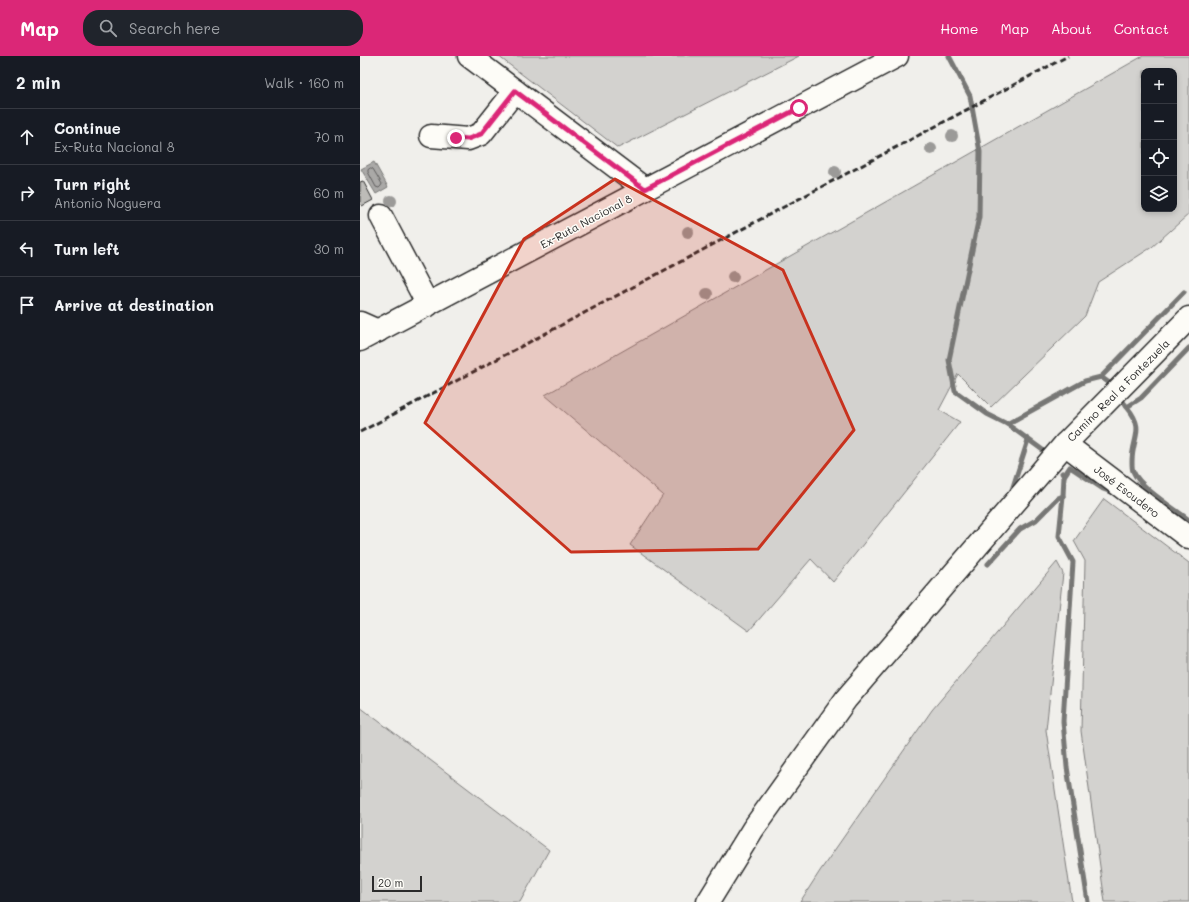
<!DOCTYPE html>
<html lang="en">
<head>
<meta charset="utf-8">
<style>
	:root { --surface:#171b24; --page:#20242c; --text:#f1f3f6; --muted:#9ea1a6; --line:#363941; --accent:#db2777 }
	body { margin:0; font-family:Mali,sans-serif; background:var(--page); color:var(--text) }
	.controls { position:absolute; right:12px; top:12px; display:grid; overflow:hidden; border-radius:8px; box-shadow:0 2px 6px #0003 }
	.controls button { width:36px; height:36px; display:grid; place-items:center; padding:0; border:0; border-bottom:1px solid var(--line); background:var(--surface); color:var(--text); font:20px sans-serif }
	.scale { position:absolute; left:12px; bottom:10px; width:50px; box-sizing:border-box; padding-left:4px; border:2px solid #2b2b2b; border-top:0; font-size:11px; line-height:14px; white-space:nowrap; color:#2b2b2b; -webkit-text-stroke:3px #fdfcf7; paint-order:stroke }
	.stop { position:absolute; width:12px; height:12px; margin:-9px; border:3px solid #db2777; border-radius:50%; background:#fff }
	.stop.end { background:#db2777; border-color:#fff; box-shadow:0 1px 4px #0008 }
	.list { margin:0; padding:0; list-style:none }
	h2 { display:flex; justify-content:space-between; align-items:center; height:52px; margin:0; padding:0 16px; font-size:17px }
	h2 small { font-size:13px; font-weight:400; color:var(--muted) }
	.list li { display:grid; grid-template-columns:26px 1fr auto; gap:12px; align-items:center; box-sizing:border-box; height:56px; padding:0 16px; border-top:1px solid var(--line) }
	.list b { display:block; font-size:15px; white-space:nowrap }
	.list p { margin:0; font-size:13px; white-space:nowrap; color:var(--muted) }
	.list em { font-size:13px; font-style:normal; color:var(--muted) }
	.icon { flex:none; width:22px; height:22px; fill:none; stroke:currentColor; stroke-width:2; stroke-linecap:round; stroke-linejoin:round }
	.map { position:relative; flex:none; width:829px; height:846px; overflow:hidden }
	header { display:flex; align-items:center; gap:24px; box-sizing:border-box; height:56px; padding:0 20px; background:var(--accent); color:#fff }
	header strong { font-size:19px }
	nav { display:flex; gap:22px; margin-inline-start:auto; font-size:14px }
	.search { width:280px; height:36px; background:var(--page); display:flex; align-items:center; gap:10px; box-sizing:border-box; padding:0 14px; border-radius:16px; color:var(--muted); font-size:15px }
	main { display:flex }
	aside { flex:1; background:var(--surface) }
	.map>svg:first-child { display:block }
</style>
</head>
<body>
<header>
<strong>Map</strong>
<div class="search"><svg class="icon" aria-label="search" viewBox="0 0 24 24"><circle cx="10" cy="10" r="6"/><path d="M15 15l6 6"/></svg>Search here</div>
<nav><a>Home</a><a>Map</a><a>About</a><a>Contact</a></nav>
</header>
<main>
<aside>
<h2>2 min<small>Walk · 160 m</small></h2>
<ul class="list">
<li><svg class="icon" aria-label="ahead" viewBox="0 0 24 24"><path d="M12 20V5M6 11l6-6 6 6"/></svg><div><b>Continue</b><p>Ex-Ruta Nacional 8</p></div><em>70 m</em></li>
<li><svg class="icon" aria-label="right" viewBox="0 0 24 24"><path d="M7 20v-9h11M14 6l5 5-5 5"/></svg><div><b>Turn right</b><p>Antonio Noguera</p></div><em>60 m</em></li>
<li><svg class="icon" aria-label="left" viewBox="0 0 24 24"><path d="M17 20v-9H6M10 6l-5 5 5 5"/></svg><div><b>Turn left</b></div><em>30 m</em></li>
<li><svg class="icon" aria-label="arrive" viewBox="0 0 24 24"><path d="M6 21V4h12l-3 4 3 4H6"/></svg><div><b>Arrive at destination</b></div></li>
</ul>
</aside>
<div class="map">
<svg width="829" height="846" viewBox="0 0 829 846">
	<rect width="100%" height="100%" fill="#f0efeb"/>
	<filter id="ink" filterUnits="userSpaceOnUse"><feTurbulence type="fractalNoise" baseFrequency=".025" numOctaves="2"/><feDisplacementMap in="SourceGraphic" scale="8" xChannelSelector="R" yChannelSelector="G"/><feConvolveMatrix kernelMatrix="1 2 1 2 8 2 1 2 1" color-interpolation-filters="sRGB"/></filter>
	<g filter="url(#ink)">
		<g fill="#d3d2cf" stroke="#7f7e7d" fill-rule="evenodd">
			<path d="M138 0H439L258 92Z"/>
			<path d="M783 0H829V158L792 191 738 226 725 260 631 351 598 318 579 354 600 366 473 526 451 503 389 575 270 489 303 439 185 339ZM784 15H814V153H784Z"/>
			<path d="M744 443 829 507V846H745L721 675 725 505 714 485Z"/>
			<path d="M697 506 703 517 686 674 712 846H440L460 815 572 654Z"/>
			<path d="M0 651 189 794 160 846H0Z"/>
		</g>
		<path fill="#aaa9a7" stroke="#777775" d="M14 106 28 131 16 138 1 113Z"/>
		<g fill="none" stroke-linecap="round" stroke-linejoin="round">
			<path stroke="#5e5d5d" stroke-width="1" d="M11 112 13 113 22 128 21 130 19 132 16 131 8 116V114Z"/>
			<g stroke="#777775" stroke-width="5">
				<path d="M589 0 610 40 620 96 619 161 589 304 595 335 627 358 647 368 684 395"/>
				<path d="M741 321 748 326"/>
				<path d="M764 347 767 351 781 342 829 292"/>
				<path d="M767 351C786 374 772 381 772 406 772 409 772 413 773 415 779 431 815 453 829 464"/>
				<path d="M647 368 725 325 741 321 824 236"/>
				<path d="M702 417 704 420 703 440 699 480 713 506 703 665 707 711 728 846"/>
				<path d="M704 420 710 411 743 433 754 437"/>
				<path d="M652 434 668 384"/>
				<path d="M628 508 660 473 676 464 698 442 703 440"/>
			</g>
		</g>
		<path fill="#bdbcb8" stroke="#2b2b2b" d="M3 125 13 144 2 150 0 147V126Z"/>
		<g fill="none" stroke-linecap="round" stroke-linejoin="round">
			<g stroke="#2b2b2b" stroke-width="25">
				<g id="minor">
					<path d="M109 0 285 133"/>
					<path d="M71 80 108 83 121 78 155 35"/>
					<path d="M21 160 68 249"/>
					<path d="M0 267 18 275"/>
					<path d="M705 388 829 482"/>
					<path d="M348 846 393 773 486 643 705 388 829 262"/>
				</g>
			</g>
			<g stroke="#2b2b2b" stroke-width="25">
				<path id="major" d="M0 284 537 0"/>
			</g>
			<use href="#minor" stroke="#fdfcf7" stroke-width="22"/>
			<use href="#major" stroke="#fdfcf7" stroke-width="22"/>
			<path stroke="#2b2b2b" stroke-width="3" stroke-dasharray="6 3" stroke-linecap="butt" d="M0 376 708 0"/>
		</g>
		<g fill="#9b9a98">
			<circle cx="592" cy="80" r="6"/>
			<circle cx="571" cy="93" r="6"/>
			<circle cx="475" cy="116" r="6"/>
			<circle cx="31" cy="145" r="6"/>
			<circle cx="328" cy="176" r="6"/>
			<circle cx="373" cy="221" r="6"/>
			<circle cx="347" cy="238" r="6"/>
		</g>
	</g>
	<g fill="none" stroke-linecap="round" stroke-linejoin="round" filter="url(#ink)">
		<path stroke="#db2777" stroke-width="5" d="M96 82 108 83 121 78 155 35 285 133 439 52"/>
	</g>
	<path fill="#c8321e" fill-opacity="0.2" stroke="#c8321e" stroke-width="3" stroke-linejoin="round" d="M255 123 423 214 494 374 398 493 211 496 65 367 164 183Z"/>
	<g text-anchor="middle" dominant-baseline="central" stroke-width="3" stroke-linejoin="round" paint-order="stroke">
		<g font-size="11" fill="#2b2b2b" stroke="#fdfcf7">
			<text transform="translate(226 165) rotate(-28)">Ex-Ruta Nacional 8</text>
			<text transform="translate(758 334) rotate(-45)">Camino Real a Fontezuela</text>
			<text transform="translate(767 435) rotate(37)">José Escudero</text>
		</g>
	</g>
</svg>
<div class="controls">
<button>+</button>
<button>−</button>
<button><svg class="icon" aria-label="locate" viewBox="0 0 24 24"><circle cx="12" cy="12" r="6"/><path d="M12 2v4M12 18v4M2 12h4M18 12h4"/></svg></button>
<button><svg class="icon" aria-label="layers" viewBox="0 0 24 24"><path d="M12 4l9 5-9 5-9-5zM3 14l9 5 9-5"/></svg></button>
</div>
<div class="scale">20 m</div>
<div class="stop" style="left:439px;top:52px"></div>
<div class="stop end" style="left:96px;top:82px"></div>
</div>
</main>
</body>
</html>
